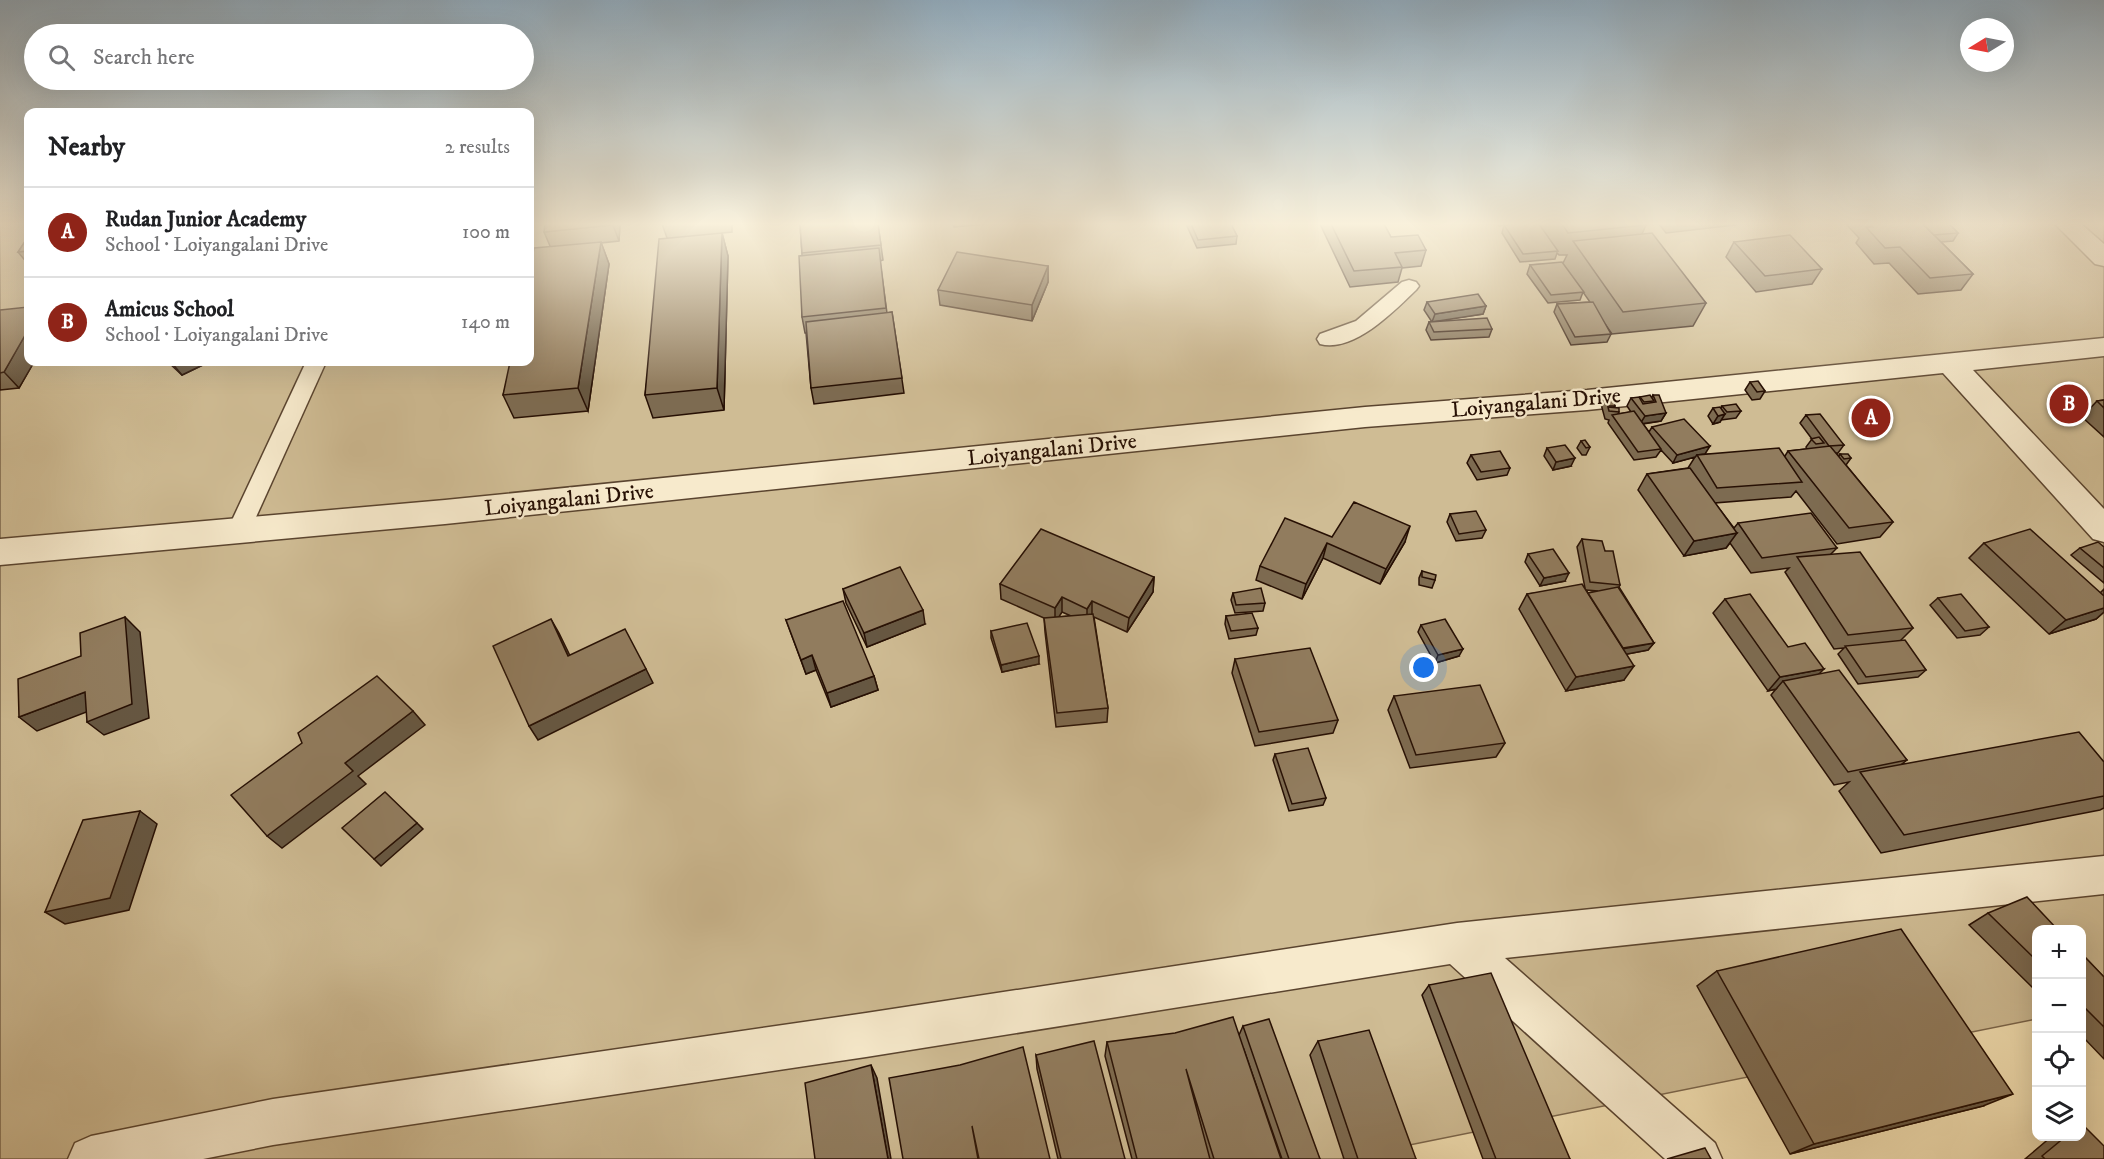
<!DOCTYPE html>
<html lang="en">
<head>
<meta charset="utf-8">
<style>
	:root { --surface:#fff; --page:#f2f2f2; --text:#202124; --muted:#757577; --line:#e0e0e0; --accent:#8f2418 }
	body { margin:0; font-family:"IM FELL DW Pica",serif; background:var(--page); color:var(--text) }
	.controls { position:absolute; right:18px; bottom:18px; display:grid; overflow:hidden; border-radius:12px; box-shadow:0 6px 24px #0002 }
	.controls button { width:54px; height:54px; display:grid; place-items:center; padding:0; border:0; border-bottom:2px solid var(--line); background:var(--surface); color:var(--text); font:30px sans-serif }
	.compass { position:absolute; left:1960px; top:18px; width:54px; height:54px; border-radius:50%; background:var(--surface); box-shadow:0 6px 24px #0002; rotate:260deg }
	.you { position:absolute; left:1424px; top:668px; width:21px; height:21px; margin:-15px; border:4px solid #fff; border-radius:50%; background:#1a73e8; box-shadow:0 0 0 9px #1a73e833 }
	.badge { display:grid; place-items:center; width:39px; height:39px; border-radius:50%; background:var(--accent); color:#fff; font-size:20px; font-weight:700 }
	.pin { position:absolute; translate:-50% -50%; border:3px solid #fff; box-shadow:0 2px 6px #0006 }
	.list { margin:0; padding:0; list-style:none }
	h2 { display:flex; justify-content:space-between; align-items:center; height:78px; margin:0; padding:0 24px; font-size:26px }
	h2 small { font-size:20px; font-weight:400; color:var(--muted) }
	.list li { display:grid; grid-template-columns:39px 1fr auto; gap:18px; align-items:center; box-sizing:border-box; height:90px; padding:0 24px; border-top:2px solid var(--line) }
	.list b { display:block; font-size:22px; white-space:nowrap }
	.list p { margin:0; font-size:20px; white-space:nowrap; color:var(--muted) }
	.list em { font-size:20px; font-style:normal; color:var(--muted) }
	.icon { flex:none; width:33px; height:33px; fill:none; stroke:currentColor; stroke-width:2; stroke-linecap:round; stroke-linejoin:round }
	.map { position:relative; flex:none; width:2104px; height:1159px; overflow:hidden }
	.search { position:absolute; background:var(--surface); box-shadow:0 6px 24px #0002; left:24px; top:24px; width:510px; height:66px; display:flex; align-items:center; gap:15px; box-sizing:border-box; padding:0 21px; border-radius:33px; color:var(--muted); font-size:22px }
	.panel { position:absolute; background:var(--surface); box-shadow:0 6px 24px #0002; left:24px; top:108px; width:510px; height:258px; border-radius:12px }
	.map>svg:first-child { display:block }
</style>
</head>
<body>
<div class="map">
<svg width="2104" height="1159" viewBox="0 0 2104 1159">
	<rect width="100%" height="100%" fill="#f2dfb1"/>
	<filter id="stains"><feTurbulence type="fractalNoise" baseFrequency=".00333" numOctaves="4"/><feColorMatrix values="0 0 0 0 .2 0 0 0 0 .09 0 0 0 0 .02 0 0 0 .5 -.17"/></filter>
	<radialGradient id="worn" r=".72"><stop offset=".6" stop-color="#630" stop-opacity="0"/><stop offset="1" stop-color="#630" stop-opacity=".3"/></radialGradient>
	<path fill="#cfbc94" stroke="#7b664c" stroke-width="1.5" d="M0 224H28V362H530V224H2104V1006L2082 1010V930H2036V1019L1340 1159H0Z"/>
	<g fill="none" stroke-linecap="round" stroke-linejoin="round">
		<g stroke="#5a442f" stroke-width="3">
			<g id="service">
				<path d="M1409 280 1416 282 1419 286 1416 290C1394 311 1354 353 1320 344L1317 339 1320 334 1356 321 1402 282Z"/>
				<path d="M306 362H326L247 537 239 540 231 537 227 531Z"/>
			</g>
		</g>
		<g stroke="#5a442f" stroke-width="3">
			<g id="minor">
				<path d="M2055 224H2081L2104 244V266L2095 264Z"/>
				<path d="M2104 338V356L1973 370 2104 509V542L2093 539 1943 373 1587 410 1365 427 445 524 0 565V539L445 500 1365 407 1587 390Z"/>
				<path d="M2104 856V894L1505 958 1715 1143 1722 1159H1665L1450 964 866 1057 273 1145 203 1159H68L75 1143 91 1136 273 1099 866 1013 1457 923Z"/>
			</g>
		</g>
		<use href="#service" fill="#f7eacc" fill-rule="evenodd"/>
		<use href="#minor" fill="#f7eacc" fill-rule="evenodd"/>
	</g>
	<g fill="#7d6b51" stroke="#271004" stroke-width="1.5" fill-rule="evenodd">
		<path d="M620 224 619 241 601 243 609 264 588 411 514 418 503 395 550 246 544 232Z"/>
		<path d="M662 224H732V232L722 233 728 256 724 410 653 418 645 395 667 238Z"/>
		<path d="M800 224H878L883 260 880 261 887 313 892 312 904 393 814 404 811 388 806 333H805L802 317V255Z"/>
		<path d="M953 224H987L954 227Z"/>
		<path d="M1186 224H1231L1237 236 1236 244 1197 248Z"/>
		<path d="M1320 224H1384L1391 237 1426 250 1421 266 1402 268 1398 282 1350 287Z"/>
		<path d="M1498 224H1645L1646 225 1642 234 1706 303 1693 326 1612 334 1605 324 1611 334 1607 342 1571 345 1554 312 1557 304 1590 302 1583 292 1580 300 1548 303 1527 274 1530 265 1563 263 1567 255H1559L1557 253 1555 259 1520 262 1502 233 1504 225 1499 226Z"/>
		<path d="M1659 224H1736L1735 225 1666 233Z"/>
		<path d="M1848 224H1949L1958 233 1953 241 1941 242 1973 274 1961 290 1918 294 1889 263 1874 264 1856 243 1859 238 1847 225Z"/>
		<path d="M28 237V264L18 252Z"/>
		<path d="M1734 242 1822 269 1812 284 1756 292 1726 257Z"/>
		<path d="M1048 266V282L1032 321 940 305 938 290Z"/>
		<path d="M1427 302 1486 306 1483 314 1434 321 1492 329 1489 337 1431 340 1426 330 1429 322H1432L1424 310Z"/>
		<path d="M0 310 28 362H34L19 388 0 390Z"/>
		<path d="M168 362H209L182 375Z"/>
		<path d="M1750 382 1765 391 1760 399 1752 400 1745 390Z"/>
		<path d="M1653 395 1666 413 1661 421 1643 424 1649 432 1652 427 1705 454 1785 456 1788 451 1807 449 1806 447 1812 439 1800 423 1806 415 1844 445 1838 453H1836L1839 456 1840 454 1851 458 1846 465 1893 522 1880 537 1837 544 1796 491 1791 497 1715 503 1734 528 1738 523 1837 548 1831 554 1913 628 1901 640 1926 670 1918 677 1858 684 1838 654 1844 648 1834 649 1785 572 1789 568 1751 573 1730 543 1726 548 1684 556 1638 490 1647 474 1688 468 1695 457 1673 463 1661 450 1656 457 1634 460 1608 423 1609 420 1605 419 1601 404 1605 396 1615 406 1614 407 1619 412 1618 414 1631 412 1627 406 1631 398H1640V397H1652Z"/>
		<path d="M2104 400V437L2082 417 2097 401Z"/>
		<path d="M1722 406 1741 411 1736 418 1721 420 1720 422 1713 424 1708 416 1713 408H1721Z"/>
		<path d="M1581 441 1590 447 1586 455H1582L1577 448Z"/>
		<path d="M1547 448 1571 466 1553 470 1544 456Z"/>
		<path d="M1471 455 1510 468 1507 475 1477 480 1467 463Z"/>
		<path d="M1450 514 1486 530 1482 538 1456 541 1447 522Z"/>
		<path d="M1332 537 1405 542 1380 584 1323 558 1302 599 1256 580 1260 566Z"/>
		<path d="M1582 539 1605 551 1620 585 1619 587 1654 643 1648 650 1627 654 1624 680 1566 691 1519 609 1527 594 1585 588 1577 547ZM1586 590 1598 591 1588 593Z"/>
		<path d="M1984 543 2100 593 2104 589V612L2096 619 2049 634 1969 558Z"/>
		<path d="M2104 547V583L2071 555 2080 548Z"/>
		<path d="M1528 554 1565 581 1540 586 1525 562Z"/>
		<path d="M1422 571 1435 580 1432 588 1419 585V578Z"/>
		<path d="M1154 577 1153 592 1127 632 1094 617 1108 708 1107 722 1056 727 1045 632 1044 618 1001 599 1000 584ZM1062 612 1071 616 1058 617Z"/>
		<path d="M843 589 925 624 867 647 846 603Z"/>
		<path d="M1233 593 1265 603 1263 611 1235 613 1231 600Z"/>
		<path d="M1938 598 1989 627 1980 635 1957 638 1930 605Z"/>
		<path d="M1725 599 1788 647 1907 760 1902 764 2104 762V808L2100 810 1881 853 1839 791 1849 782 1834 785 1771 695 1776 689 1768 691 1713 613Z"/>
		<path d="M1226 616 1258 628 1256 635 1229 639 1225 624Z"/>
		<path d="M786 620 874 676 878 690 831 707 816 670 806 674Z"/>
		<path d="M1421 625 1459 656 1435 663 1418 632Z"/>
		<path d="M991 631 1039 664 1002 672 991 638Z"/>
		<path d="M1235 659 1338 720 1333 733 1255 746 1232 673Z"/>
		<path d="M1394 696 1505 743 1496 757 1410 768 1388 710Z"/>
		<path d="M1275 754 1326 798 1323 805 1289 811 1273 760Z"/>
		<path d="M1988 913 2037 930V992L1969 925Z"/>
		<path d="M2082 954 2104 977V1059L2082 1036Z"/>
		<path d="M1717 971 1983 1106 1790 1154 1697 986Z"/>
		<path d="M1429 985 1570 1159H1483L1422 995Z"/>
		<path d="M1243 1026 1320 1159H1282L1243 1047 1281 1159H1132L1105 1056 1107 1042 1239 1035Z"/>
		<path d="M1318 1041 1416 1159H1344L1310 1055Z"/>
		<path d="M1036 1055 1125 1159H1058L1037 1069Z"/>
		<path d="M2051 1137H2082L2104 1159H2025Z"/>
	</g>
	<g fill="#665742" stroke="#271004" stroke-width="1.5">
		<path d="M613 224H620L619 241 613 225Z"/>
		<path d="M722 233 728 256 724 410 717 388Z"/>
		<path d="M601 242 609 264 588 411 578 388Z"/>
		<path d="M1048 266V282L1032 321V305Z"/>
		<path d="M1486 306 1483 314 1432 322 1435 314Z"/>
		<path d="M28 330V362H34L19 388 4 372Z"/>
		<path d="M171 362H209L182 375Z"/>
		<path d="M1666 413 1661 421 1640 424 1645 416Z"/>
		<path d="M1725 414 1720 422 1713 424 1718 416Z"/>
		<path d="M1710 446 1705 454 1697 455 1695 457 1673 463 1677 455Z"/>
		<path d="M1575 458 1571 466 1553 470 1556 462Z"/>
		<path d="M1410 526 1405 542 1380 584 1386 569Z"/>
		<path d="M1737 533 1726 548 1684 556 1694 541Z"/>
		<path d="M1327 543 1323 558 1302 599 1306 584Z"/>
		<path d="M1569 573 1565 581 1540 586 1544 578Z"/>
		<path d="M1154 577 1153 592 1127 632 1129 618Z"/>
		<path d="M1062 597V612L1055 623V608Z"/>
		<path d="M1092 601V616L1087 623V609Z"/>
		<path d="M2104 608V612L2096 619 2049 634 2066 620Z"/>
		<path d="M923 610 925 624 867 647 864 633Z"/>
		<path d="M125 617 140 632 149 718 104 735 87 722Z"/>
		<path d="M551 619 559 633 577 670 568 656Z"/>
		<path d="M1654 643 1648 650 1612 657 1617 650Z"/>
		<path d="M1463 649 1459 656 1435 663 1438 655Z"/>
		<path d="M812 655 816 670 806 674 801 660Z"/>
		<path d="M1039 656V664L1002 672 1001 665Z"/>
		<path d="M1634 666 1624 680 1566 691 1576 677Z"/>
		<path d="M646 669 653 683 538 740 529 726Z"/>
		<path d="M1824 669 1810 683 1783 681 1776 689 1768 691 1780 677Z"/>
		<path d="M874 676 878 690 831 707 827 693Z"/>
		<path d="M85 692 102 706 37 731 19 717Z"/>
		<path d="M413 711 425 725 358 776 366 784 282 848 267 836 345 763Z"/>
		<path d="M140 811 157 824 129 910 65 924 45 912Z"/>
		<path d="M417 823 423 829 381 866 374 859Z"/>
		<path d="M871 1065 877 1078 891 1159H888Z"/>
		<path d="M2013 1094 1983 1106 1790 1154 1814 1144Z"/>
	</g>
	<g fill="#917c5e" stroke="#271004" stroke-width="1.5">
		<path d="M545 224H613V225L544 232Z"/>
		<path d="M800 224H878L881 245 802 253Z"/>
		<path d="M1191 224H1231L1237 236 1198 240Z"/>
		<path d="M1331 224H1384L1391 237 1418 235 1426 250 1395 253 1402 267 1354 271Z"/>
		<path d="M1517 224H1539L1558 251 1523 254 1504 225Z"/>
		<path d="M1562 224H1645L1646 225 1568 233Z"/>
		<path d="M1870 224H1923L1973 274 1930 278 1900 247 1885 248 1866 227H1873Z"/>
		<path d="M1923 224H1949L1958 233 1934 235Z"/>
		<path d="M722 233 717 388 645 395 659 239Z"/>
		<path d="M1652 233 1706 303 1623 312 1573 241Z"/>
		<path d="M1790 235 1822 269 1765 276 1734 242Z"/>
		<path d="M28 237V251L18 252Z"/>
		<path d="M601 242 578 388 503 395 510 362H530V269L534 248Z"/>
		<path d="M879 248 886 308 802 317 799 256Z"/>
		<path d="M957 252 1048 266 1032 305 938 290Z"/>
		<path d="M1562 262 1584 292 1551 295 1530 265Z"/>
		<path d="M1478 294 1486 306 1435 314 1427 302Z"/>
		<path d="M1593 302 1611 334 1575 337 1557 304Z"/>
		<path d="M28 307V330L4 372 0 373V310Z"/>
		<path d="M892 312 902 378 811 388 806 322Z"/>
		<path d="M1487 318 1492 329 1434 332 1429 322Z"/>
		<path d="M1758 381 1765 391 1757 392 1750 382Z"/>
		<path d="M1650 395 1654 401 1644 402 1640 397Z"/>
		<path d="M1653 395H1659L1666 413 1645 416 1631 398 1639 397 1643 404 1656 402Z"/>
		<path d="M1605 396H1614L1615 406H1608Z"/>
		<path d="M2104 400V408L2097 401Z"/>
		<path d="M1736 404 1741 411 1727 412 1722 406Z"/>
		<path d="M1608 407 1619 408V412L1609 411Z"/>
		<path d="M1720 407 1725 414 1718 416 1713 408Z"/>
		<path d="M1634 411 1661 449 1638 452 1612 415Z"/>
		<path d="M1820 414 1844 445 1829 446 1806 415Z"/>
		<path d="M1684 419 1710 446 1677 455 1652 427Z"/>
		<path d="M1819 437 1824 443 1816 444 1811 439Z"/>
		<path d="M1585 440 1590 447 1586 448 1581 441Z"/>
		<path d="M1565 445 1575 458 1556 462 1547 448Z"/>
		<path d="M1830 446 1893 522 1849 528 1788 451Z"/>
		<path d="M1779 448 1802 482 1717 488 1697 455Z"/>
		<path d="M1500 451 1510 468 1481 472 1471 455Z"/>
		<path d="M1840 454H1848L1851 458 1844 459Z"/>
		<path d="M1690 468 1737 533 1694 541 1647 474Z"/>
		<path d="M1354 502 1410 526 1386 569 1327 543 1306 584 1260 566 1285 518 1332 537Z"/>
		<path d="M1476 511 1486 530 1459 534 1450 514Z"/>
		<path d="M1811 513 1837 548 1762 558 1738 523Z"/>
		<path d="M1041 529 1154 577 1129 618 1092 601 1087 609 1062 597 1055 608 1000 584Z"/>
		<path d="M2030 529 2104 596V608L2066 620 1984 543Z"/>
		<path d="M1582 539 1602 541 1605 551H1613L1620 585 1590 582Z"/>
		<path d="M2098 542 2104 547V568L2080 548Z"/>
		<path d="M1553 549 1569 573 1544 578 1528 554Z"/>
		<path d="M1860 552 1913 628 1848 635 1797 557Z"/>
		<path d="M900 567 923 610 864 633 843 589Z"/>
		<path d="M1422 571 1436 575 1435 580 1422 577Z"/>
		<path d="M1582 584 1634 666 1576 677 1527 594Z"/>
		<path d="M1618 587 1654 643 1623 648 1588 593Z"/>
		<path d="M1261 588 1265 603 1236 605 1233 593Z"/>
		<path d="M1750 594 1788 647 1805 643 1824 669 1780 677 1725 599Z"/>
		<path d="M1961 594 1989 627 1965 631 1938 598Z"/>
		<path d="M843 601 874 676 827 693 812 655 801 660 786 620Z"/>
		<path d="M1252 613 1258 628 1231 631 1226 616Z"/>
		<path d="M1093 614 1108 708 1057 713 1044 618Z"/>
		<path d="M125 617 132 704 87 722 85 692 19 717 18 679 81 656 80 633Z"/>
		<path d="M551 619 568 656 625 629 646 669 529 726 493 646Z"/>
		<path d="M1445 619 1463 649 1438 655 1421 625Z"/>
		<path d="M1027 623 1039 656 1001 665 991 631Z"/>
		<path d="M1905 640 1926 670 1866 677 1845 646Z"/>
		<path d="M1310 648 1338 720 1259 732 1235 659Z"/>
		<path d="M1839 670 1907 760 1848 772 1783 681Z"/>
		<path d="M377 676 413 711 345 763 353 771 267 836 231 795 302 743 298 733Z"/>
		<path d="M1480 685 1505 743 1416 755 1394 696Z"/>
		<path d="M2079 732 2104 762V796L1904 835 1860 772Z"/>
		<path d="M1308 748 1326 798 1292 804 1275 754Z"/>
		<path d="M385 792 417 823 374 859 342 828Z"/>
		<path d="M140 811 110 898 45 912 83 820Z"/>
		<path d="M2027 897 2058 930H2037V961L1988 913Z"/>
		<path d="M1901 929 2013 1094 1814 1144 1717 971Z"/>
		<path d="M2082 954 2104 977V1027L2082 1005Z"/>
		<path d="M1491 973 1570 1159H1496L1429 985Z"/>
		<path d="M1233 1017 1281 1159H1214L1186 1069 1210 1159H1137L1107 1042 1175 1033Z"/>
		<path d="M1269 1019 1320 1159H1289L1243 1026Z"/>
		<path d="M1369 1030 1416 1159H1358L1318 1041Z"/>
		<path d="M1094 1041 1125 1159H1061L1036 1055Z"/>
		<path d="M1023 1047 1050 1159H979L972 1126 978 1159H903L889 1078 960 1065Z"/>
		<path d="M871 1065 888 1159H815L805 1083Z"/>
		<path d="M2082 1124 2104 1146V1159H2045L2042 1156 2065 1137H2082Z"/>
		<path d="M1705 1148 1711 1159H1667Z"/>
	</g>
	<linearGradient id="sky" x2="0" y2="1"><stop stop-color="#90a9ba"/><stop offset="0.58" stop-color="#f9f1dc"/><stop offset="1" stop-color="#f9f1dc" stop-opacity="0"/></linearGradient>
	<rect width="2104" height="386" fill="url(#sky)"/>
	<g text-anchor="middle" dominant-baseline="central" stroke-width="4.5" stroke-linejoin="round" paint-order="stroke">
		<g font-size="22" fill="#271004" stroke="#f7eacc">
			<text transform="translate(1536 403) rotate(-5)">Loiyangalani Drive</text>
			<text transform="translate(1052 450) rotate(-6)">Loiyangalani Drive</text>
			<text transform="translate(569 500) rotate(-6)">Loiyangalani Drive</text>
		</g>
	</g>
	<rect width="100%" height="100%" filter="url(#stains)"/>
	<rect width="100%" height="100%" fill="url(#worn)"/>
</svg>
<div class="controls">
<button>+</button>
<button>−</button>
<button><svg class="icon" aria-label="locate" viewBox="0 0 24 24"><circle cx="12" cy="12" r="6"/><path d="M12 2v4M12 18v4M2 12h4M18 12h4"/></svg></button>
<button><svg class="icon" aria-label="layers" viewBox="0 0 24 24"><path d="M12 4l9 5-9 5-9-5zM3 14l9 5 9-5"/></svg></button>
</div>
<svg class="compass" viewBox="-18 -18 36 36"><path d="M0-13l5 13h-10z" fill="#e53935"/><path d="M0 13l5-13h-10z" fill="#757577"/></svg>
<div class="you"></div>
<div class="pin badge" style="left:1871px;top:418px">A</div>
<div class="pin badge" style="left:2069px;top:404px">B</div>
<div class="search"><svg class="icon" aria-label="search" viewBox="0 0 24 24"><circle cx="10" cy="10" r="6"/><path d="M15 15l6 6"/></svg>Search here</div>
<section class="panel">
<h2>Nearby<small>2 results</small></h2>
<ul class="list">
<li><span class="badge">A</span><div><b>Rudan Junior Academy</b><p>School · Loiyangalani Drive</p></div><em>100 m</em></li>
<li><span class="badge">B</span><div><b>Amicus School</b><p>School · Loiyangalani Drive</p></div><em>140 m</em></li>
</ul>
</section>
</div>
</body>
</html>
